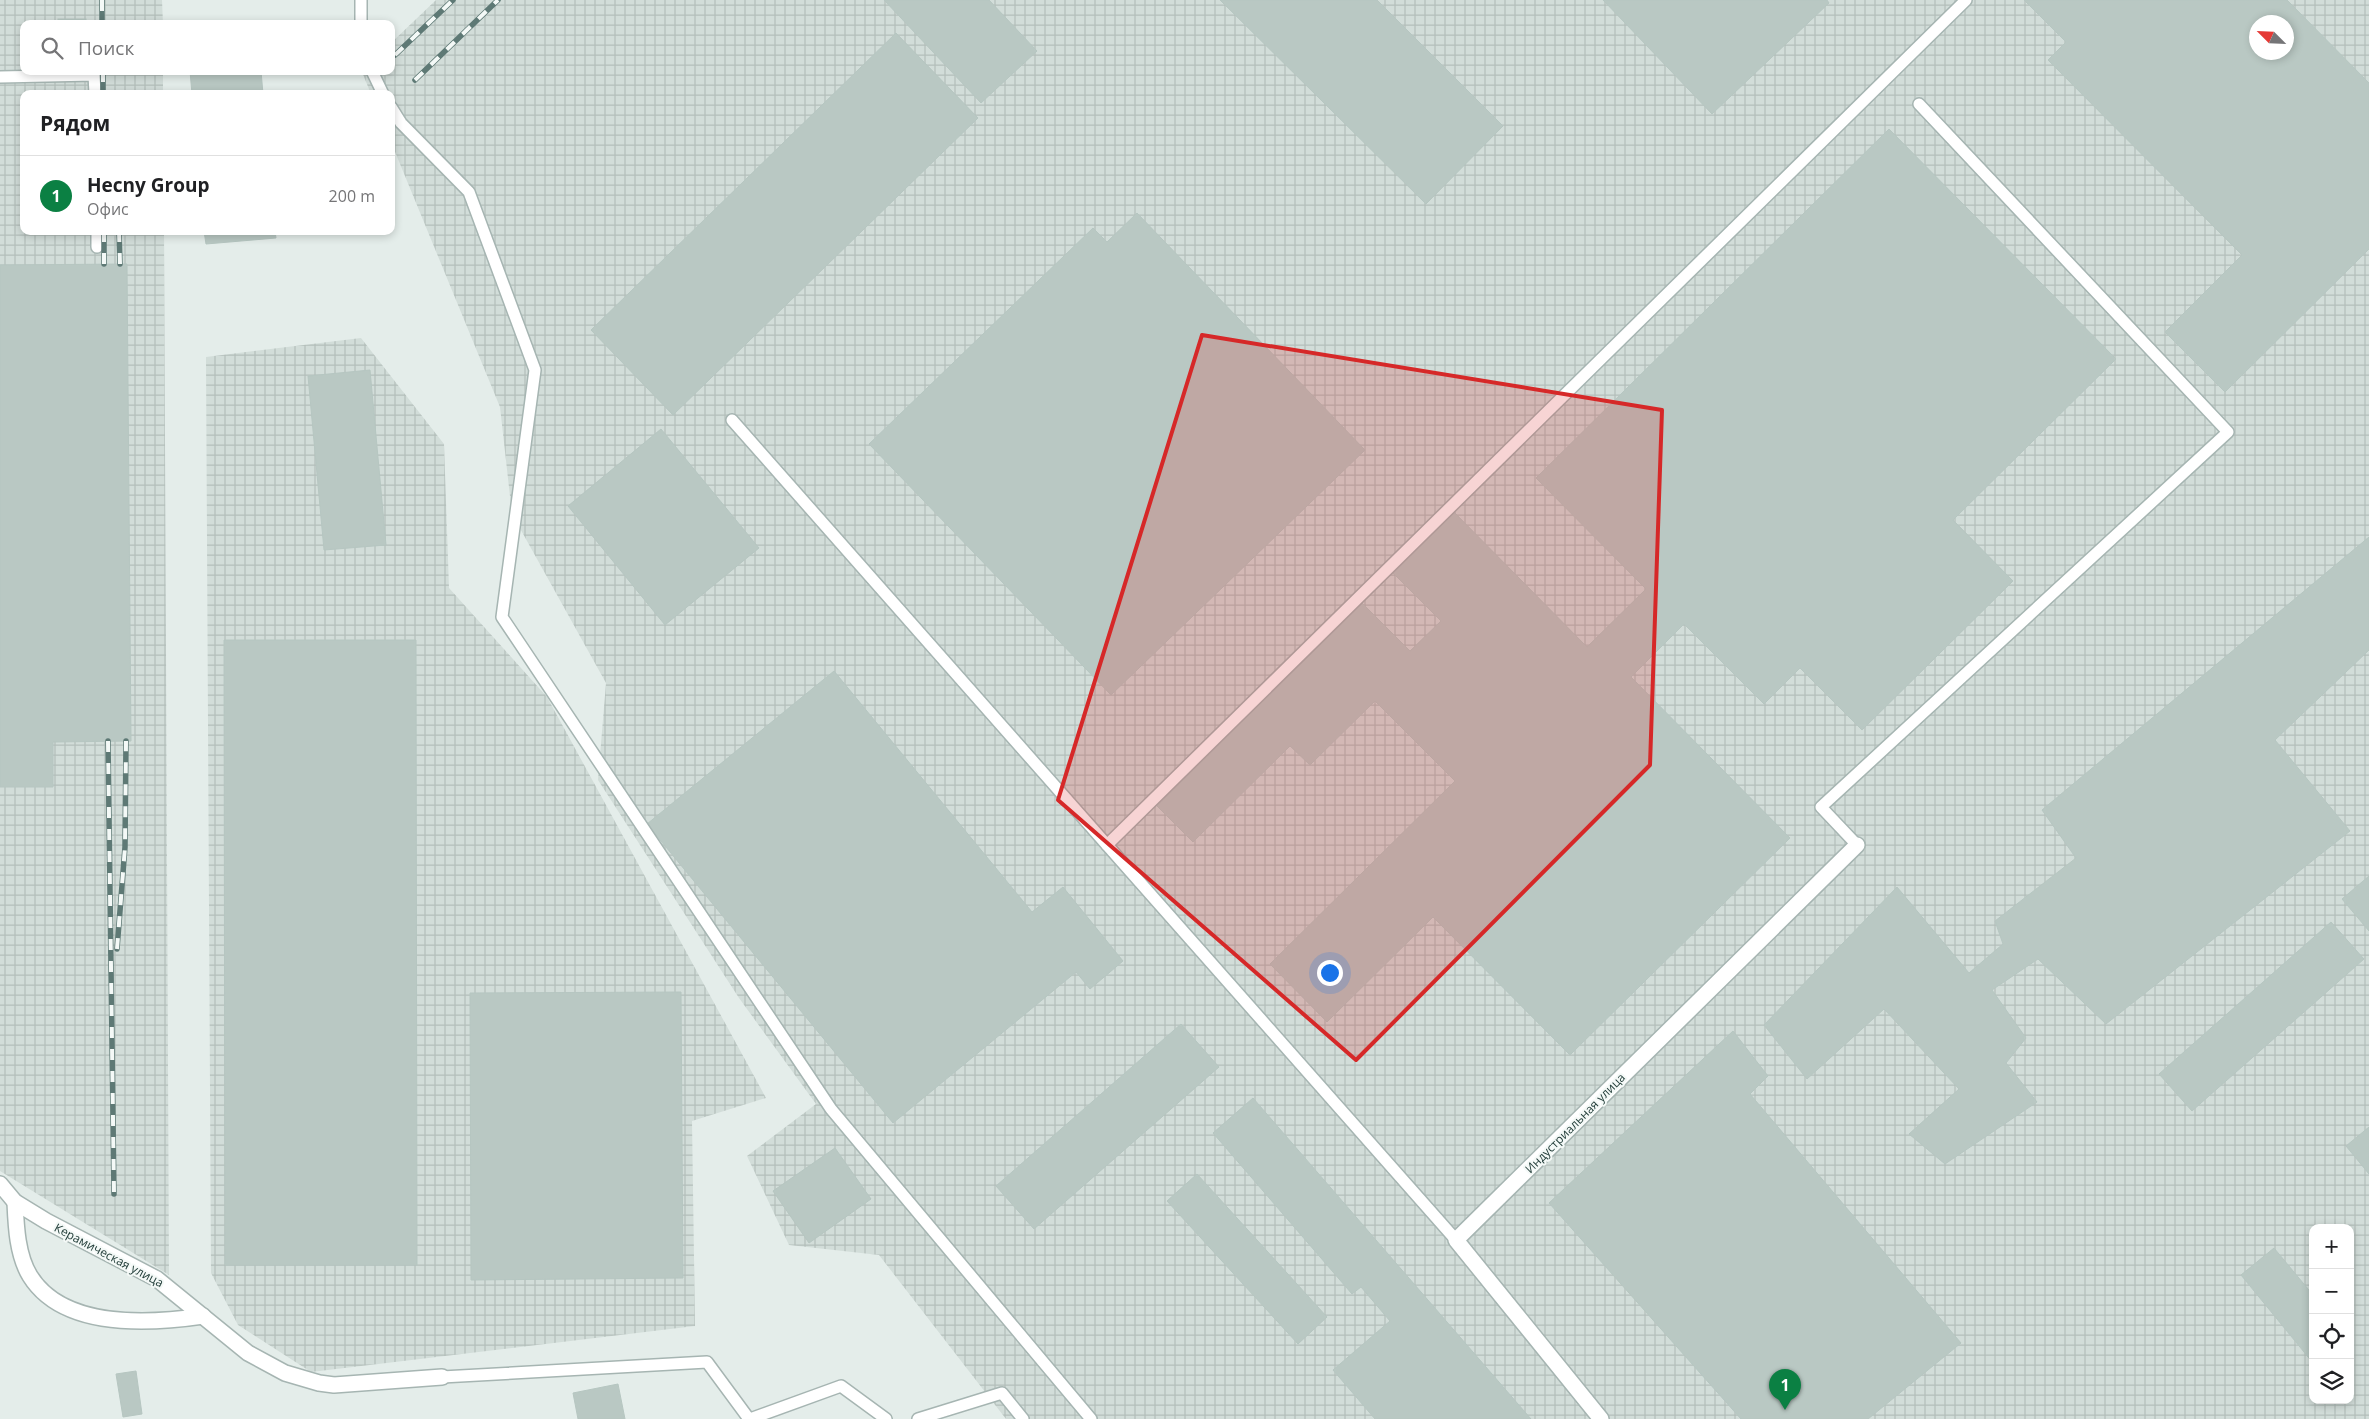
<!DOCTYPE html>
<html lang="ru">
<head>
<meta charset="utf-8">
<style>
	:root { --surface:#fff; --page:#f2f2f2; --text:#202124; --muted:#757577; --line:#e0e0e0; --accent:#0b8043 }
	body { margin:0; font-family:"Open Sans",sans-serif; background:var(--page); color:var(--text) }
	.controls { position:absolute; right:15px; bottom:15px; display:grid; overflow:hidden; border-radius:10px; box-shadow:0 2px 8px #0003 }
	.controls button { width:45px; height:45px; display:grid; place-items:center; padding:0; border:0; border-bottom:1px solid var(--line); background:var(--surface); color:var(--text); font:25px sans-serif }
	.compass { position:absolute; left:2249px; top:15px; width:45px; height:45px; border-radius:50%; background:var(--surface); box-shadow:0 2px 8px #0003; rotate:294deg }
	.you { position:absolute; left:1329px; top:972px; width:18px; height:18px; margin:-12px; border:4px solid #fff; border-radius:50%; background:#1a73e8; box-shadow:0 0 0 8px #1a73e833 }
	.badge { display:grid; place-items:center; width:32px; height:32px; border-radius:50%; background:var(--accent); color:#fff; font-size:16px; font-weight:700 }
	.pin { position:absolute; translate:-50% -41px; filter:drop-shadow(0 1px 2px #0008) }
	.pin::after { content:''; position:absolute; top:26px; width:18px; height:15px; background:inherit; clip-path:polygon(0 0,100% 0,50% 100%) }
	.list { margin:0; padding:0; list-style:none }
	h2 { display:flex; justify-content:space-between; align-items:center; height:65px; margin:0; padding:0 20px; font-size:21px }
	h2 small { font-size:16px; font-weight:400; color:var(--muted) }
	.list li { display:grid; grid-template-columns:32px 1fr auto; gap:15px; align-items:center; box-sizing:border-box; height:80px; padding:0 20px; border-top:1px solid var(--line) }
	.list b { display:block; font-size:19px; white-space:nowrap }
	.list p { margin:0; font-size:16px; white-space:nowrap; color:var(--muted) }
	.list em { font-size:16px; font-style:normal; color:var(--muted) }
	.icon { flex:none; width:28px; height:28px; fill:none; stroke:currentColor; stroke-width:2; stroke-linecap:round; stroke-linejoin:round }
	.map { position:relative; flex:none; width:2369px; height:1419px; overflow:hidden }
	.search { position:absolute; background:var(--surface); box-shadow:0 2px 8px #0003; left:20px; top:20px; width:375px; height:55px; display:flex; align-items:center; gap:12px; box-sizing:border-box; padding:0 18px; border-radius:10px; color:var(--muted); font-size:19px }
	.panel { position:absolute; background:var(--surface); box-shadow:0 2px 8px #0003; left:20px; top:90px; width:375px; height:145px; border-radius:10px }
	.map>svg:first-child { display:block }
</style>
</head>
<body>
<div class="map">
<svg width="2369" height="1419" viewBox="0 0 2369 1419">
	<defs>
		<pattern id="industrial-grid" width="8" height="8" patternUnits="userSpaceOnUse" patternTransform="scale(1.25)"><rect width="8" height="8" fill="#d2ddd9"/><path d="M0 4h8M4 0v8" fill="none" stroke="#b4bfbb"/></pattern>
	</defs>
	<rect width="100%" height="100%" fill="#e4edea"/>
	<g fill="url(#industrial-grid)" fill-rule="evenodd">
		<path d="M0 0H162L163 24H24V71H163V94H24V231H164L169 1275 0 1171Z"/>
		<path d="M436 0H2369V1419H1006L879 1255 789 1245 747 1156 816 1104 739 998 598 780 606 683 512 514 500 407 391 142V94H371L362 72 391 71V43ZM2256 22H2286V52H2256ZM2313 1228H2350V1400H2313Z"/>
		<path d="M361 338 444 444 449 588 547 697 766 1098 692 1121 695 1326 311 1372 238 1325 211 1273 206 357Z"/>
	</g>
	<g fill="#b9c8c3" stroke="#b6c6c1" fill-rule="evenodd">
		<path d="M884 0H989L1037 51 981 103Z"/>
		<path d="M1220 0H1377L1503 126 1426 204Z"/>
		<path d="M1603 0H1827L1829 3 1712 114Z"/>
		<path d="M2024 0H2287L2369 83V249L2225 392 2165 332 2242 255 2048 60 2066 42ZM2256 22H2286V52H2256Z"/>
		<rect x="58" y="19" width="28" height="5"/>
		<path d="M896 33 978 118 673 415 591 330Z"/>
		<path d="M190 71H261L263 94H192Z"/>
		<path d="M1889 129 2116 359 1953 520 2013 581 1862 730 1800 668 1764 704 1684 624 1631 677 1790 838 1570 1055 1433 917 1327 1022 1270 964 1455 781 1375 701 1310 765 1290 746 1193 842 1157 806 1362 603 1410 651 1441 621 1391 571 1452 510 1587 647 1646 589 1536 478Z"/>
		<path d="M1137 213 1365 450 1111 695 869 444 1093 228 1107 242Z"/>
		<path d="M204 231H275L276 238 206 244Z"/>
		<path d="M127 264 131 741 53 742V787H0V265Z"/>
		<path d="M370 370 386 545 324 550 308 376Z"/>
		<path d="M661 429 759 548 665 625 568 506Z"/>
		<path d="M2369 537V650L2275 740 2350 831 2106 1024 2038 959 1992 990 2026 1038 2006 1063 2037 1102 1945 1164 1909 1134 1959 1089 1884 1009 1807 1079 1764 1025 1897 887 1969 973 2003 944 1995 921 2076 858 2042 810Z"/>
		<path d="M224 640H416L417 1265H225Z"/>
		<path d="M834 671 1032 912 1063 887 1123 961 1090 989 1076 972 893 1123 647 824Z"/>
		<path d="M2369 876V931L2342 899Z"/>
		<path d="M2331 922 2364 959 2192 1111 2159 1074Z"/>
		<path d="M681 992 683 1278 471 1280 470 993Z"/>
		<path d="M1181 1024 1219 1067 1034 1229 996 1186Z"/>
		<path d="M1733 1031 1768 1076 1750 1094 1961 1343 1868 1419H1741L1549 1203Z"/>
		<path d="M1253 1098 1531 1419H1375L1333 1370 1390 1321 1361 1287 1352 1294 1213 1133Z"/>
		<path d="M2369 1127V1174L2346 1146Z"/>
		<path d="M835 1148 871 1199 809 1243 773 1191Z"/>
		<path d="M1197 1174 1327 1317 1298 1344 1167 1201Z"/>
		<path d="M2274 1248 2313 1295V1363L2241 1275Z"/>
		<path d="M136 1371 142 1414 123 1417 116 1374Z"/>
		<path d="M618 1384 625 1419H578L573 1393Z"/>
	</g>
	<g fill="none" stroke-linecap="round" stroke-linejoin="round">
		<g stroke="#a6b5b2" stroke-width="14">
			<g id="service">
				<path d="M361 24V0"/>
				<path d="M372 71 383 94"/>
				<path d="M0 77 94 75 95 94"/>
				<path d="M391 107 401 123 469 192 535 370 502 617 831 1109 1091 1419"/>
				<path d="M97 231V247"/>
				<path d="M732 420 1107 845"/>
				<path d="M1857 845 1821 807 2228 432 1919 104"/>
				<path d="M1456 1240 1107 845 1966 0"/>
				<path d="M442 1377 707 1362 749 1419"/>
				<path d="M750 1419 841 1386 886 1419"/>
				<path d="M918 1419 1002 1393 1023 1419"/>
			</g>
		</g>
		<g stroke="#a6b5b2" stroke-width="18">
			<g id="minor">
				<path d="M0 1184 15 1202 46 1221 157 1279 248 1353 285 1373 319 1383 334 1385 442 1377"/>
				<path d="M15 1202C16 1225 17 1255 30 1276 63 1329 149 1324 203 1316"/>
				<path d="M1601 1419 1456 1240 1857 845"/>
			</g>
		</g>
		<use href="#service" stroke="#fff" stroke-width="11"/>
		<use href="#minor" stroke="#fff" stroke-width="15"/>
		<g stroke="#5e7975" stroke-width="5.5">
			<g id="rail">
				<path d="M102 0V24"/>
				<path d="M395 55 453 0"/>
				<path d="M103 71V94"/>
				<path d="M415 80 498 0"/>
				<path d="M104 231V264"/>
				<path d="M119 231 120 264"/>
				<path d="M108 741 114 1194"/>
				<path d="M117 949 125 847 126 741"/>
			</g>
		</g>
		<use href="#rail" stroke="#f4f9f7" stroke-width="4" stroke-dasharray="11" stroke-linecap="butt"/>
	</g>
	<path fill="#d62828" fill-opacity="0.2" stroke="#d62828" stroke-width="4" stroke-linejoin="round" d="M1202 335 1662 410 1650 765 1356 1060 1058 800Z"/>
	<g text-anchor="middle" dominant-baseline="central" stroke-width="4" stroke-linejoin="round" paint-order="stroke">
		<g font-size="12" fill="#233e3a" stroke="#f4f9f7">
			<text transform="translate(1575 1123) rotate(-45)">Индустриальная улица</text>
			<text transform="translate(109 1255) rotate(28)">Керамическая улица</text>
		</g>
	</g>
</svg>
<div class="controls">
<button>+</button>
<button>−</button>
<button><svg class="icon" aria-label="locate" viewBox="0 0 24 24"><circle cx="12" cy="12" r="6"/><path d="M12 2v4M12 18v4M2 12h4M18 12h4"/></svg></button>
<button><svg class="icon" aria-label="layers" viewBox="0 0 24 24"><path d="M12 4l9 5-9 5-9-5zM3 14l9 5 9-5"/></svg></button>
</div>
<svg class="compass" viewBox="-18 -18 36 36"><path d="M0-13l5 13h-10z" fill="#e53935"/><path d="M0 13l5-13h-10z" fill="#757577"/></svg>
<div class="you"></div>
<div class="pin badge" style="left:1785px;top:1410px">1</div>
<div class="search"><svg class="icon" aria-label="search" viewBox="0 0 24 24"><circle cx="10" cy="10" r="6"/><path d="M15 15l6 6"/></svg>Поиск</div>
<section class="panel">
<h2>Рядом<small></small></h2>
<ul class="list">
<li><span class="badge">1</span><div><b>Hecny Group</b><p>Офис</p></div><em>200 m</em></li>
</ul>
</section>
</div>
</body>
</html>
